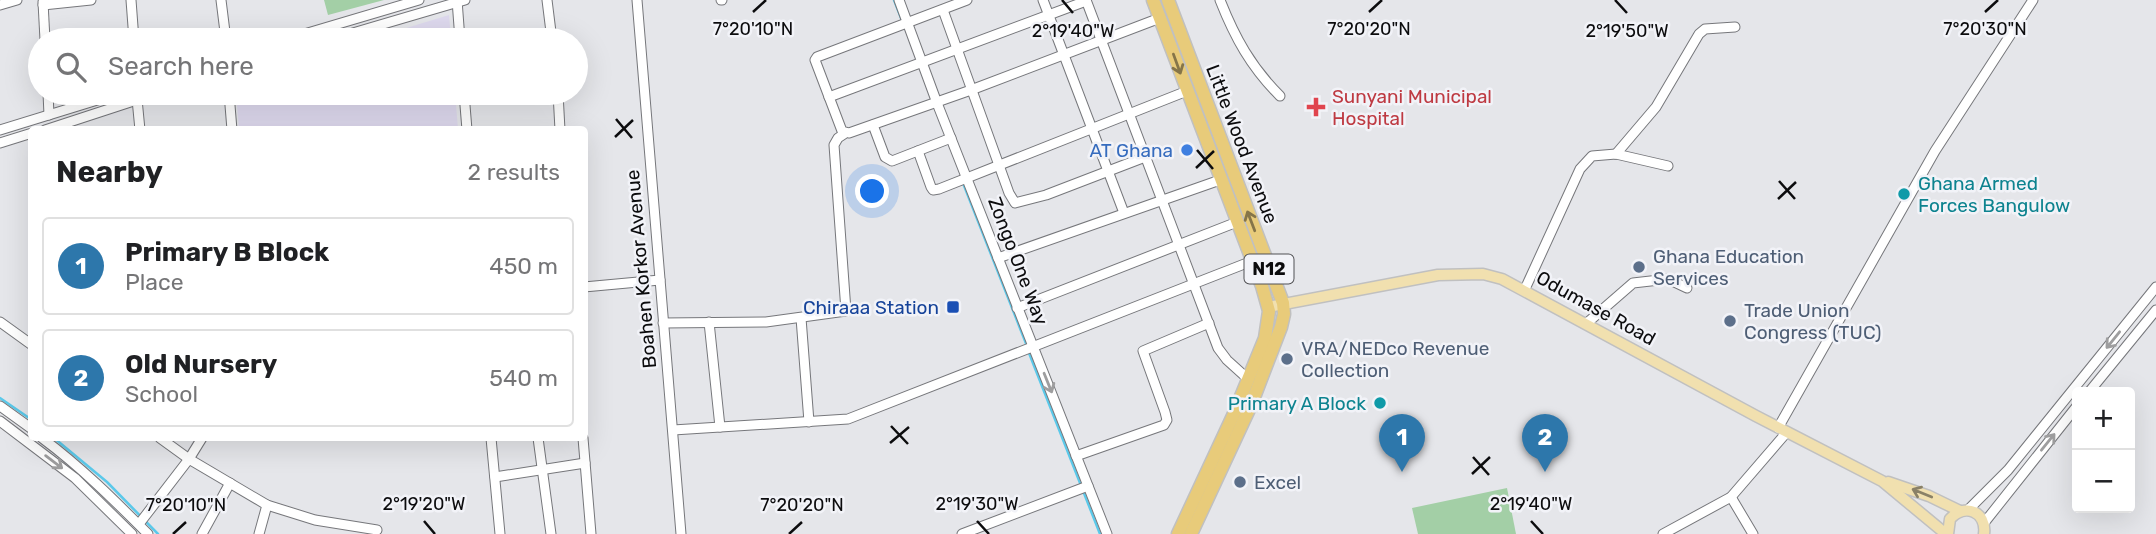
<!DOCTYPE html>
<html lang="en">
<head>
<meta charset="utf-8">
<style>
	:root { --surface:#fff; --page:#f2f2f2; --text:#202124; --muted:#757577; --line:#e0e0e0; --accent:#2d77ab }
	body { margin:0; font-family:Rubik,sans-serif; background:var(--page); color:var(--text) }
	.controls { position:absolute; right:21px; bottom:21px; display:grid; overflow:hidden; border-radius:7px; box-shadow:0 7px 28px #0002 }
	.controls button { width:63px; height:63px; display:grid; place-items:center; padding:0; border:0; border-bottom:2px solid var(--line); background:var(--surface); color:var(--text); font:35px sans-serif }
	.you { position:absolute; left:873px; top:192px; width:24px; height:24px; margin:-18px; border:5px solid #fff; border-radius:50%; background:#1a73e8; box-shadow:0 0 0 10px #1a73e833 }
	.badge { display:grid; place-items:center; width:46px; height:46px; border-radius:50%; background:var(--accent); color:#fff; font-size:23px; font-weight:700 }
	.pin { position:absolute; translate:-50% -58px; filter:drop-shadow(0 2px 4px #0008) }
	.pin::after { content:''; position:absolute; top:37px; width:24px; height:21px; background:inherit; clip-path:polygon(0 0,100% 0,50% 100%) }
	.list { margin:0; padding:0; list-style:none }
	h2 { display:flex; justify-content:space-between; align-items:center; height:91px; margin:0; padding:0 28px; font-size:30px }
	h2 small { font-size:23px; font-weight:400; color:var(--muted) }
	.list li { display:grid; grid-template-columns:46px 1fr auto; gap:21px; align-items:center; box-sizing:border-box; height:98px; margin:0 14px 14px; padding:0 14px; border:2px solid var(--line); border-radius:7px }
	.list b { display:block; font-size:26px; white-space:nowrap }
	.list p { margin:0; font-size:23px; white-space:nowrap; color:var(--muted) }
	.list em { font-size:23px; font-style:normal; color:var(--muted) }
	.icon { flex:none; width:38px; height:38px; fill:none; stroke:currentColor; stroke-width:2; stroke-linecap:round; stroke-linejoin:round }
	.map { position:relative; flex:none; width:2156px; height:534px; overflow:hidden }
	.search { position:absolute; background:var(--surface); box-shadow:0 7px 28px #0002; left:28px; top:28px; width:560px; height:77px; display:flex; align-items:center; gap:18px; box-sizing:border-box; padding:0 24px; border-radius:38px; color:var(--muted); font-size:26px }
	.panel { position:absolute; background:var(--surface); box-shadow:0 7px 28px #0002; left:28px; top:126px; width:560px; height:315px; border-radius:7px }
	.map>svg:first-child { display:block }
</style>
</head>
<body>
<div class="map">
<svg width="2156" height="534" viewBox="0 0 2156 534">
	<rect width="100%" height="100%" fill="#e5e6ea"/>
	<g fill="#ded9ee">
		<path d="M449 15 451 40H367Z"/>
		<path d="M236 93H455L458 129H239Z"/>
	</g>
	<g fill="#a3cfa6">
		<path d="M324 0H384L328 15Z"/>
		<path d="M1507 488 1516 534H1418L1412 508Z"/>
	</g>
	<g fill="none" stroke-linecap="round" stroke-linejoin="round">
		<g stroke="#5bc9ea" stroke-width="2.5">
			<path d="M894 0 903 23"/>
			<path d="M963 183 1027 346"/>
			<path d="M1029 353 1100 534"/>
			<path d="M0 398 32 420"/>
			<path d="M54 438 107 482 158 534"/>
		</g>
		<g stroke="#76777b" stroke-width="11">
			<g id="minor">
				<path d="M131 0 134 40"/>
				<path d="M221 0 226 40"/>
				<path d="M457 0 460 40"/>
				<path d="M547 0 552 40"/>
				<path d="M637 0 681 534"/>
				<path d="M721 0H722"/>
				<path d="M899 0 937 103 1107 534"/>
				<path d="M967 0 817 57 815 60 842 131 849 133 971 90 1160 18"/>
				<path d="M1043 0 1124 213"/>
				<path d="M1086 0 1218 348 1227 360 1248 379"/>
				<path d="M1220 0C1235 38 1251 67 1280 96"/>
				<path d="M43 2 45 40"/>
				<path d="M0 5 17 0"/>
				<path d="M43 5 91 0"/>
				<path d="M943 10 1009 193 1015 203 1046 195 1145 157"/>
				<path d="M284 40 419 0"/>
				<path d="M329 40 465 0"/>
				<path d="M48 93 49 115"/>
				<path d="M229 93 232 130"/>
				<path d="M464 93 467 130"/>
				<path d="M558 93 560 130"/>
				<path d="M829 97 1086 1"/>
				<path d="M137 99 140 130"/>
				<path d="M873 125 885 157 892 161 951 138"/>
				<path d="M0 130 120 93"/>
				<path d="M45 130 158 93"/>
				<path d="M0 143 32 133"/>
				<path d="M918 151 931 187 933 190 939 189 1187 91"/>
				<path d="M1616 154 1656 107 1699 34 1705 29 1735 27"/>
				<path d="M998 258 1220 180"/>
				<path d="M584 287 660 280"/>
				<path d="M1525 289 1580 169 1592 156 1616 154 1668 166"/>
				<path d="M1017 308 1237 222"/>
				<path d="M801 318 809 422"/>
				<path d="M0 322 32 345"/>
				<path d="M709 322 720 427"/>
				<path d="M663 323 766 322 846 311 834 145 838 138 844 134"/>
				<path d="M1587 323 1633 283 1668 279 1687 288"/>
				<path d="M2089 392 2156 310"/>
				<path d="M0 406 32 429"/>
				<path d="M0 421 75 478 132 534"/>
				<path d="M1778 428 1935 151 2033 0"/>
				<path d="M673 430 848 419 1252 261"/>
				<path d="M42 438C81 467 114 500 148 534"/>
				<path d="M160 438 189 459 267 505 259 534"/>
				<path d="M491 438 500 534"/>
				<path d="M538 438 551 534"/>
				<path d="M583 438 591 534"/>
				<path d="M1076 456 1164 425 1167 420 1165 412 1143 351 1209 323"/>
				<path d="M495 477 585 463"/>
				<path d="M1731 497 1753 534"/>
				<path d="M267 505 315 520 377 530"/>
				<path d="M1968 510 2008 470 2156 287"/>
				<path d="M1984 523 2077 406"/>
				<path d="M139 524 189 459 202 438"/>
				<path d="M202 534 230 483"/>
				<path d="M962 534 1088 486"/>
				<path d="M1663 534 1731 497 1787 432"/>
			</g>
		</g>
		<g stroke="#c0c0c0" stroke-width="13">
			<g id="major">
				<path d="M1268 307 1438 275 1483 274 1502 279 1756 416 1882 481 1946 534"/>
				<path d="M1888 482 1929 496 1960 511"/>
				<path d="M1948 534 1950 519C1965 502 1987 512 1984 534"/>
			</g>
		</g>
		<g stroke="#c0c0c0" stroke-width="15">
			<g id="highway">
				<path d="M1153 0 1262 286 1269 311 1265 338 1233 416 1178 534"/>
				<path d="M1168 0 1283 303 1284 314 1281 327 1251 405 1191 534"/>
			</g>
		</g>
		<use href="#minor" stroke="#fff" stroke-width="9"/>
		<use href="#major" stroke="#f1e0af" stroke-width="10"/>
		<use href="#highway" stroke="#e8cb7a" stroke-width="12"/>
	</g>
	<defs><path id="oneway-shaft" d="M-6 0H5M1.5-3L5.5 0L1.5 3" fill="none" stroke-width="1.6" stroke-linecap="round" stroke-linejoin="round" transform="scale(1.75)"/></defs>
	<g stroke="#857549">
		<use href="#oneway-shaft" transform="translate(1177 64) rotate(70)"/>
		<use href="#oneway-shaft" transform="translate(1251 221) rotate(-111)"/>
	</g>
	<g stroke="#9e9e9f">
		<use href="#oneway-shaft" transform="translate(2113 340) rotate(129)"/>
		<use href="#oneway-shaft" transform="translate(1048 383) rotate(68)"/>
		<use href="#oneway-shaft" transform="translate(2048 442) rotate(-51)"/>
		<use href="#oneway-shaft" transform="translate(54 462) rotate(37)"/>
	</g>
	<use stroke="#8a8167" href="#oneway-shaft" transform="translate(1922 493) rotate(-158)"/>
	<path fill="none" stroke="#0c0c0e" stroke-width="2.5" d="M1062 0 1073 13M1615 0 1627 13M753 12 766 0M1369 12 1382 0M1985 12 1998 0M616 119 632 138M615 137 633 120M1197 150 1213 169M1196 168 1214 151M1779 181 1795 199M1778 199 1796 182M891 426 908 444M890 443 909 427M1473 457 1489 475M1472 474 1490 457M424 521 435 534M977 521 989 534M1531 521 1543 534M173 534 186 522M789 534 802 522"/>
	<path fill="#e0444e" stroke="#f2f3f8" stroke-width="2.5" d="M1312.5 96.5h7v7h7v7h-7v7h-7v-7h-7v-7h7z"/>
	<circle fill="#3f7fe0" stroke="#f2f3f8" stroke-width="2.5" cx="1187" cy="150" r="7"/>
	<g fill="#0f9aa8" stroke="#f2f3f8" stroke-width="2.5">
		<circle cx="1904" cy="194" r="7"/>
		<circle cx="1380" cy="403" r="7"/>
	</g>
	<g fill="#5c6f8a" stroke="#f2f3f8" stroke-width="2.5">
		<circle cx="1639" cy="267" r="7"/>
		<circle cx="1730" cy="321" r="7"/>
		<circle cx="1287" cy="359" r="7"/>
		<circle cx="1240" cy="482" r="7"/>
	</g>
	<rect fill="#1a4fb4" stroke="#f2f3f8" stroke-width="2.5" x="946" y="300" width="14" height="14" rx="3.5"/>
	<g text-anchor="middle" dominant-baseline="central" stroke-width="5" stroke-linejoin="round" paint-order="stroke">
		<rect fill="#f2f3f8" stroke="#515154" stroke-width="2" x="1244.5" y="254.5" width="49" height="29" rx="5"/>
		<g font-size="18" font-weight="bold" fill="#0c0c0e">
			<text x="1269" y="269">N12</text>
		</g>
		<g font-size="19" fill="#be3a42" stroke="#f2f3f8" text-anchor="start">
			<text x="1332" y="96">Sunyani Municipal<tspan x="1332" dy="22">Hospital</tspan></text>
		</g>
		<g font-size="19" fill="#0c0c0e" stroke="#f2f3f8">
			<text transform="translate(1242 144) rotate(69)">Little Wood Avenue</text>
			<text transform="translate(1018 261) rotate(69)">Zongo One Way</text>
			<text transform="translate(641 269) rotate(-95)">Boahen Korkor Avenue</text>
			<text transform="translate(1596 308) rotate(29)">Odumase Road</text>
		</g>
		<g font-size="19" fill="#366cbe" stroke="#f2f3f8" text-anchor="end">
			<text x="1173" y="150">AT Ghana</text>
		</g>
		<g font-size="19" fill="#0d838f" stroke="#f2f3f8" text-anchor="start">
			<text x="1918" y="183">Ghana Armed<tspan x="1918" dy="22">Forces Bangulow</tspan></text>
			<text x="1366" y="403" text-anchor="end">Primary A Block</text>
		</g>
		<g font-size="19" fill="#4e5e75" stroke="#f2f3f8" text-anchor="start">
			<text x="1653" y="256">Ghana Education<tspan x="1653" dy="22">Services</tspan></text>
			<text x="1744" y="310">Trade Union<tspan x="1744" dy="22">Congress (TUC)</tspan></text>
			<text x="1301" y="348">VRA/NEDco Revenue<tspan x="1301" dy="22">Collection</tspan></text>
			<text x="1254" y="482">Excel</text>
		</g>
		<g font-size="19" fill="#164399" stroke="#f2f3f8" text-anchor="end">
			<text x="939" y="307">Chiraaa Station</text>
		</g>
	</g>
	<g font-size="18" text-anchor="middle" fill="#0c0c0e" stroke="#f2f3f8" stroke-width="5" stroke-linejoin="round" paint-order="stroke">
		<text x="753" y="35">7°20'10"N</text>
		<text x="1369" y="35">7°20'20"N</text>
		<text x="1985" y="35">7°20'30"N</text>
		<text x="1073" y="37">2°19'40"W</text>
		<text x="1627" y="37">2°19'50"W</text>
		<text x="424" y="510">2°19'20"W</text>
		<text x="977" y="510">2°19'30"W</text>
		<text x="1531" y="510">2°19'40"W</text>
		<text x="186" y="511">7°20'10"N</text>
		<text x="802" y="511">7°20'20"N</text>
	</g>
</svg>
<div class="controls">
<button>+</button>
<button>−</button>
</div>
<div class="you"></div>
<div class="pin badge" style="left:1402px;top:472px">1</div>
<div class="pin badge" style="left:1545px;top:472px">2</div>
<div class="search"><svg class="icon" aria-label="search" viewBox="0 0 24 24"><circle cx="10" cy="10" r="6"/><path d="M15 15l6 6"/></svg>Search here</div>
<section class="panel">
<h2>Nearby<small>2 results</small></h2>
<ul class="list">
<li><span class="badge">1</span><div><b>Primary B Block</b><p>Place</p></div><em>450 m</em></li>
<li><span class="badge">2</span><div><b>Old Nursery</b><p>School</p></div><em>540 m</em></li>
</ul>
</section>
</div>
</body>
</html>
